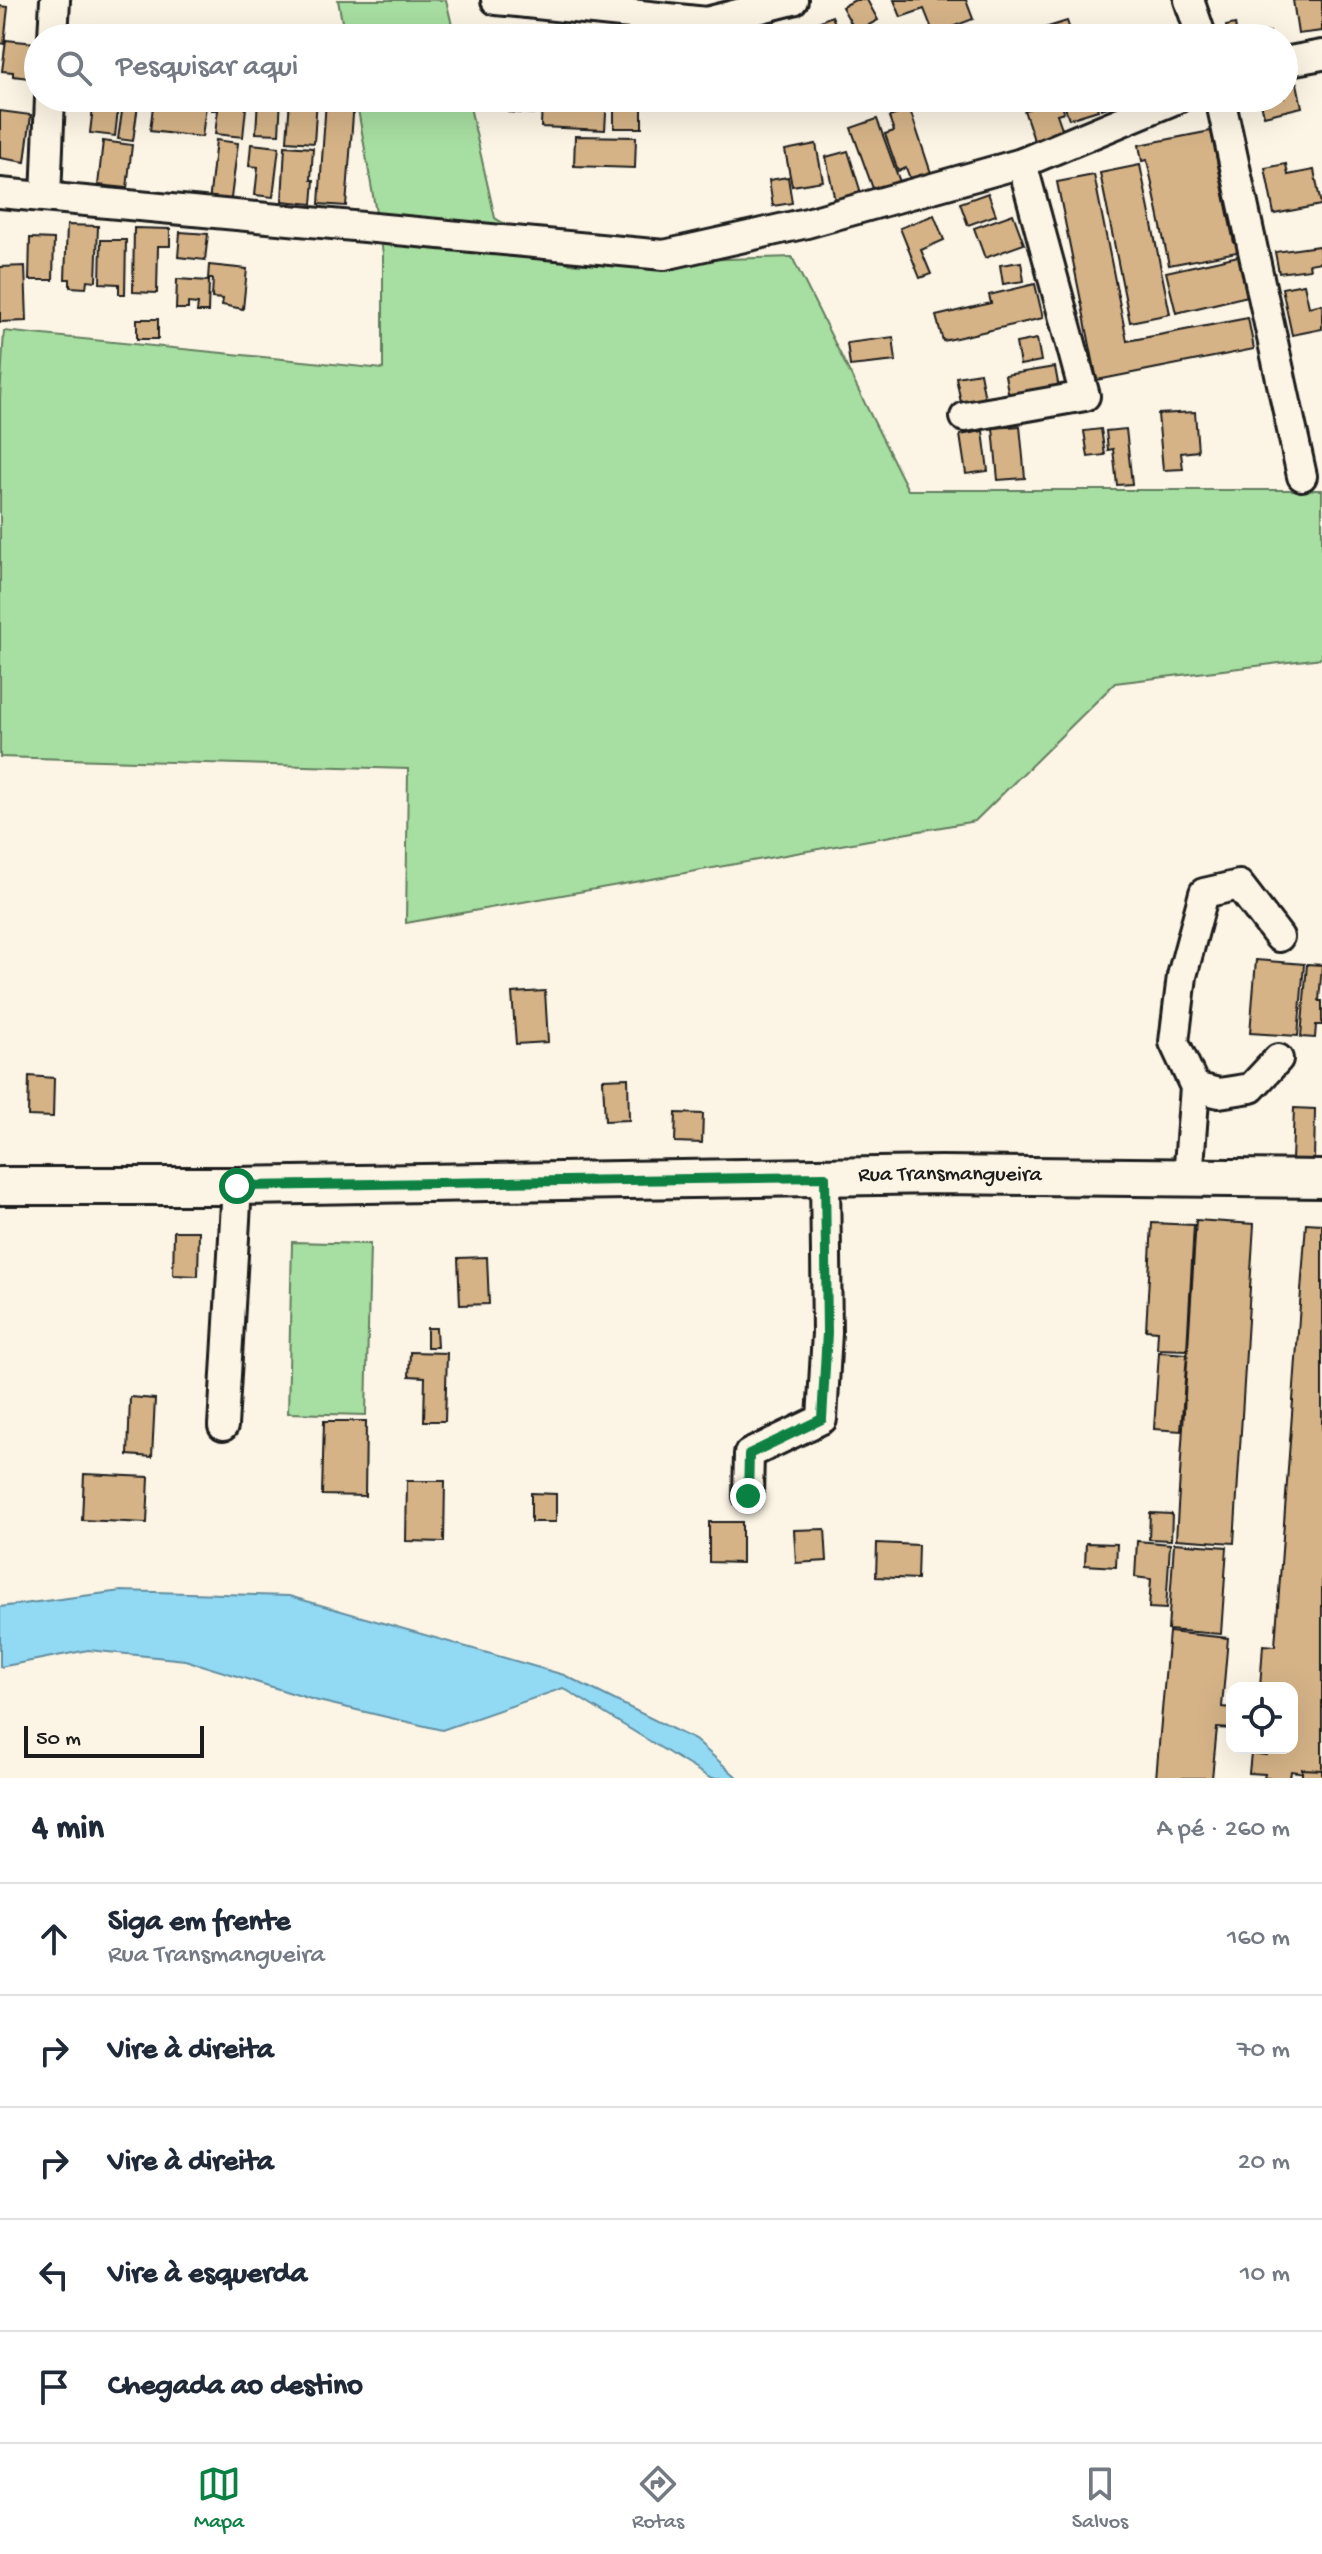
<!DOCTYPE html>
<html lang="pt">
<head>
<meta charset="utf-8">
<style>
	:root { --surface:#fff; --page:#f6f6f7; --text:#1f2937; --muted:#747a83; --line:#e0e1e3; --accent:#0b8043 }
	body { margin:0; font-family:"Gochi Hand",sans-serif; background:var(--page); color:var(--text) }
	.controls { position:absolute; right:24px; bottom:24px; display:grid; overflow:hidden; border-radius:16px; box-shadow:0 8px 32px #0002 }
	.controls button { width:72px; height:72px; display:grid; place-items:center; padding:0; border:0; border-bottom:2px solid var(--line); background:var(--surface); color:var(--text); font:40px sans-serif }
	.scale { position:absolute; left:24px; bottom:20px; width:180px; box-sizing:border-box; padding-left:8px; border:4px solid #1c1c1c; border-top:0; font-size:22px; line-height:28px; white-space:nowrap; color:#1c1c1c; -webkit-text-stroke:6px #fcf5e5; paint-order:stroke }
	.stop { position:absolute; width:24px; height:24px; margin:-18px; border:6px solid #0b8043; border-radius:50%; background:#fff }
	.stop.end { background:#0b8043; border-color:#fff; box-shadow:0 2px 8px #0008 }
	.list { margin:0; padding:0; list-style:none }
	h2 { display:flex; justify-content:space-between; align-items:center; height:104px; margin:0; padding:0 32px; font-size:34px }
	h2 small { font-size:26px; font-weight:400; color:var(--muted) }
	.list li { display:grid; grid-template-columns:52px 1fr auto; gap:24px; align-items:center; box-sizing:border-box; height:112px; padding:0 32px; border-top:2px solid var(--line) }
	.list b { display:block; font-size:30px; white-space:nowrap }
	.list p { margin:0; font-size:26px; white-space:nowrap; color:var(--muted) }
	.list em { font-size:26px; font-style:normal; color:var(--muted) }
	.icon { flex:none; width:44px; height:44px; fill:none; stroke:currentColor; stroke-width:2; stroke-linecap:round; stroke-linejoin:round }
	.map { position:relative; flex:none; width:1322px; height:1778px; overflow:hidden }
	.search { position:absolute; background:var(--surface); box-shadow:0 8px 32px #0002; left:24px; right:24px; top:24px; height:88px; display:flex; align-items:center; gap:20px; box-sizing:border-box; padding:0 28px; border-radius:44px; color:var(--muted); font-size:30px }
	.sheet { height:664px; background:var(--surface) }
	nav { display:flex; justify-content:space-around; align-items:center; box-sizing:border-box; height:112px; border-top:2px solid var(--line); background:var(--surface); font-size:22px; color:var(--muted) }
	nav a { display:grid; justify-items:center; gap:4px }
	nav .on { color:var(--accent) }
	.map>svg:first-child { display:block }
</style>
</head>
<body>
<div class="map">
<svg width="1322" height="1778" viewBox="0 0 1322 1778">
	<rect width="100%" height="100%" fill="#fcf5e5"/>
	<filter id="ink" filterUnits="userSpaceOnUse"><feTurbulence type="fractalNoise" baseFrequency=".0125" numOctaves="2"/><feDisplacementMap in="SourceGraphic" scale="16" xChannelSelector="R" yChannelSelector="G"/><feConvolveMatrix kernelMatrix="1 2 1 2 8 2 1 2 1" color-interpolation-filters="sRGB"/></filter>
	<g filter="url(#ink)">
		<g fill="#a7dea1" stroke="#627d5e" stroke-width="2">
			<path d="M338 0H446L455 38H345Z"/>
			<path d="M356 98H468L495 218 570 264 792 257 908 490H1322V658L1115 683 975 821 406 923 408 769 0 757V398L4 331 383 369V253Z"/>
			<path d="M292 1242 370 1244 366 1415 288 1413Z"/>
		</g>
		<path fill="#92d9f4" stroke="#638d9e" stroke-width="2" d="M121 1591 289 1596 564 1675 695 1740 738 1778H710L563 1688 442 1730 314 1700 185 1660 88 1650 0 1667V1607Z"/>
		<g fill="#d5b387" stroke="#1c1c1c" stroke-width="2">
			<path d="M855 0H867L878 20 856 32 842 7Z"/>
			<path d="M894 0H966L973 19 934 34 924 9 901 17Z"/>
			<path d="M1293 0H1322V31L1298 34Z"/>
			<path d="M0 6 8 7 4 44 0 43Z"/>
			<path d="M832 16 841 38H819L813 24Z"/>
			<path d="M1067 21 1073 38H1049L1045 28Z"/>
			<path d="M1235 24 1237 37 1270 32V38H1228L1226 26Z"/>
			<path d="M6 40 35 43 32 70 38 71 37 79 13 76V72L2 71Z"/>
			<path d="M1297 83 1302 107 1264 116 1260 98H1284V86Z"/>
			<path d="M124 98H139L133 141 118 139Z"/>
			<path d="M154 98H207L202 137 150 131Z"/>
			<path d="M209 98H247L243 137 215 134 218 110H212L213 101Z"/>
			<path d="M258 98H281L279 134 256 133Z"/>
			<path d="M290 98H317L314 143 287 141Z"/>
			<path d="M509 98H539L538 114 508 112Z"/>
			<path d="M542 98H607L605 130 541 127Z"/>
			<rect x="614" y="98" width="28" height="30"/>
			<path d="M1026 98H1060L1064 112 1057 114 1065 137 1041 144 1039 139 1034 140 1024 110 1029 109Z"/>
			<path d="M1062 98H1094L1098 110 1069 119Z"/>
			<path d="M1097 98H1123L1125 102 1101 109Z"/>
			<path d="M326 100 354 102 346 206 319 204Z"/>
			<path d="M93 107 118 110 115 136 90 133Z"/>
			<path d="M910 110 931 173 911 181 906 168 898 171 885 134 894 131 889 117Z"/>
			<path d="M0 111 31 115 25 162 0 158Z"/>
			<path d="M877 119 901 185 875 194 851 128Z"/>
			<path d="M1211 131 1234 243 1240 242 1242 251 1169 265 1147 160 1142 161 1139 145Z"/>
			<path d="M575 136 636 137 635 168 574 166Z"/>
			<path d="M216 140 238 143 230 206 209 203Z"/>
			<path d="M103 141 132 145 127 188 98 185Z"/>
			<path d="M251 144 279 147 273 197 255 195 258 167 249 166Z"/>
			<path d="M816 144 823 181 792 186 785 150Z"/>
			<path d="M285 146 313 148 311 180H314L312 204 282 201Z"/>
			<path d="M848 151 861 193 835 201 826 157Z"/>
			<path d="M1286 164 1288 175 1314 170 1321 205 1274 214 1265 168Z"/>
			<path d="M1140 165 1170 314 1130 322 1100 173Z"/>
			<path d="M1094 175 1127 341 1248 318 1254 349 1097 380 1057 182Z"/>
			<path d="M788 177 792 203 773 206 769 180Z"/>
			<path d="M988 193 996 215 968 225 960 203Z"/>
			<path d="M1013 214 1024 244 985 258 974 228Z"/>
			<path d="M934 215 944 240 921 250 931 274 920 278 900 228Z"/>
			<path d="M67 225 98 226 96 281 87 280 86 288 70 287V279H65Z"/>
			<path d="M134 228 170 229V246H158L157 293 133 292Z"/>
			<path d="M180 232 208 234 205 260 178 257Z"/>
			<path d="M30 238 54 239 53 280H29Z"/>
			<path d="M101 240H126L125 294H119V284L100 283Z"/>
			<path d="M1319 246 1321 262 1309 264 1310 269 1279 273 1275 252Z"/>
			<path d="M1243 255 1252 295 1176 313 1166 272Z"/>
			<path d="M1021 262 1024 281 1003 284 1000 265Z"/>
			<path d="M209 265 247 269 243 309 222 305 223 299 212 298 213 279H208Z"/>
			<path d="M25 266 27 321 0 322V267Z"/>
			<path d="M177 279 209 281 208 312H197L198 304 188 303V309H176Z"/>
			<path d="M1035 284 1043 318 943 341 936 316 991 303 989 295Z"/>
			<path d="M1304 284 1309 307 1322 304V329L1292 335 1282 288Z"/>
			<rect x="137" y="319" width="21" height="20"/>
			<path d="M893 337 896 361 850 366 847 343Z"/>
			<path d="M1037 339 1041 361 1020 365 1016 343Z"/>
			<path d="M1055 367 1060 394 1010 403 1005 375Z"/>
			<path d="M980 373 985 399 961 403 956 377Z"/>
			<path d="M1195 412 1198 451 1181 453 1183 469 1163 470 1158 414Z"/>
			<path d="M1020 426 1025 478 998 480 993 428Z"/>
			<path d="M1101 429 1105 455 1088 457 1084 431Z"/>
			<path d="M1126 429 1132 484 1117 485 1113 449 1108 450 1106 431Z"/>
			<path d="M983 431 988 471 966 474 960 435Z"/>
			<path d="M1256 960 1304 964 1298 1036 1250 1033Z"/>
			<path d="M1307 964 1322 965 1319 1001H1322V1025H1316L1315 1038 1301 1037Z"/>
			<path d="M545 991 548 1042 516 1044 512 993Z"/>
			<path d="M29 1076 54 1078 53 1117 28 1116Z"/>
			<path d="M628 1078 629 1120 605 1121 603 1079Z"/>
			<path d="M1294 1108 1315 1109 1314 1161 1292 1160Z"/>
			<path d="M676 1113 703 1114 702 1143 675 1142Z"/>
			<path d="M1196 1220 1254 1224 1234 1543 1176 1539Z"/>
			<path d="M1152 1223 1194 1225 1187 1350 1157 1349 1158 1331 1146 1330Z"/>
			<path d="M1306 1223 1322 1224V1778H1305L1306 1773 1291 1771 1290 1778H1264L1265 1774 1249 1773 1251 1753 1266 1755V1748H1292V1688H1260L1263 1645 1275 1646Z"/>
			<path d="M174 1231H199L198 1276 173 1275Z"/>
			<path d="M487 1257 489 1304 460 1305 458 1258Z"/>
			<path d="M427 1328H436L437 1347H427Z"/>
			<path d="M410 1352 447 1353 445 1421H424L425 1377 409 1376Z"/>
			<path d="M1159 1352 1187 1354 1181 1431 1154 1429Z"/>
			<path d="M130 1397 155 1399 152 1457 128 1455Z"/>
			<path d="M324 1421H366L365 1496 322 1495Z"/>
			<path d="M84 1474 149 1477 147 1523 82 1520Z"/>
			<path d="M407 1481H445L444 1542 406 1541Z"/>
			<path d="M531 1493 556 1494V1522H531Z"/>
			<path d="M1150 1513 1172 1514 1171 1540 1149 1539Z"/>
			<path d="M709 1522H742V1563L709 1562Z"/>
			<path d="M825 1529 827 1561 796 1563 794 1530Z"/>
			<path d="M1137 1541 1170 1544 1166 1609 1149 1608 1151 1579 1135 1577Z"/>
			<path d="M877 1543 918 1545 917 1579 876 1577Z"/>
			<path d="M1086 1543 1117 1544 1116 1567 1085 1565Z"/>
			<path d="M1174 1543 1227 1547 1221 1634 1168 1630Z"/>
			<path d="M1169 1632 1228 1638 1222 1707 1232 1708V1729L1217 1728 1212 1778H1156Z"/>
			<path d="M1302 1769 1322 1770V1778H1302Z"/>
		</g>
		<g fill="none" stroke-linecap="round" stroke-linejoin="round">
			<g stroke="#1c1c1c" stroke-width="34">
				<g id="minor">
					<path d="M496 0 527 3"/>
					<path d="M527 0V3L706 22 793 0"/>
					<path d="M1189 0 1202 38"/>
					<path d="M53 38 55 0"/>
					<path d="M1284 62 1322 55"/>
					<path d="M1220 98 1302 476"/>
					<path d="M0 193 664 255 807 223 1022 163 1178 98"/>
					<path d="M46 197 50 98"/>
					<path d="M965 417 1085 396 1022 163"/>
					<path d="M1195 1087 1219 1093 1251 1088 1278 1059"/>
					<path d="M1188 1178 1195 1087 1174 1042 1182 976 1204 893 1239 885 1279 937"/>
					<path d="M223 1426 237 1186"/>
					<path d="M748 1496 749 1454 822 1419 827 1333 825 1177"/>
				</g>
			</g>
			<g stroke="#1c1c1c" stroke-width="42">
				<g id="tertiary">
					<path id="s1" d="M0 1186H237L941 1175 1322 1179"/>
				</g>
			</g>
			<use href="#minor" stroke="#fcf5e5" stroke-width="28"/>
			<use href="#tertiary" stroke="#fcf5e5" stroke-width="36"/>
		</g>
	</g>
	<g fill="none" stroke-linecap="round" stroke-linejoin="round" filter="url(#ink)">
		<path stroke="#0b8043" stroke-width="10" d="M237 1186 825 1177 827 1333 822 1419 749 1454 748 1496"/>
	</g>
	<g text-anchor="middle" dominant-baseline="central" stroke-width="6" stroke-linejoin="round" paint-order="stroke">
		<g font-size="22" fill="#1c1c1c" stroke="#fcf5e5">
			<text stroke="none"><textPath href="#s1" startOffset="950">Rua Transmangueira</textPath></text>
		</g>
	</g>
</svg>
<div class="controls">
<button><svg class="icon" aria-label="locate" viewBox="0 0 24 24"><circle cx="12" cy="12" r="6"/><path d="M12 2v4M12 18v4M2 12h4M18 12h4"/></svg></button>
</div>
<div class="scale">50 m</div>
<div class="stop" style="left:237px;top:1186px"></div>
<div class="stop end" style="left:748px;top:1496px"></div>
<div class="search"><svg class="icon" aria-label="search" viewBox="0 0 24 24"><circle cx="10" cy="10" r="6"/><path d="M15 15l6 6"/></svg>Pesquisar aqui</div>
</div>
<section class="sheet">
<h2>4 min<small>A pé · 260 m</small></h2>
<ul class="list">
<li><svg class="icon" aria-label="ahead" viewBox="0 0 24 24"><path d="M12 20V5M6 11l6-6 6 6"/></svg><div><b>Siga em frente</b><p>Rua Transmangueira</p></div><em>160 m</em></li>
<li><svg class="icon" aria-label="right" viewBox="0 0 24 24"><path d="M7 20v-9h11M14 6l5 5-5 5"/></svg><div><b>Vire à direita</b></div><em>70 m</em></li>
<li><svg class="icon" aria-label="right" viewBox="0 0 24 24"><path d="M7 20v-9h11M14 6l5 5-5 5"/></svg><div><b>Vire à direita</b></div><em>20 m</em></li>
<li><svg class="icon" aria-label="left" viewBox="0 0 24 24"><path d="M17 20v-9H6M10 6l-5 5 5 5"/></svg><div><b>Vire à esquerda</b></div><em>10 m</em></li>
<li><svg class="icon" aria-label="arrive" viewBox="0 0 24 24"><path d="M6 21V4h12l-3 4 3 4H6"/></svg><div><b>Chegada ao destino</b></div></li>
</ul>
</section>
<nav>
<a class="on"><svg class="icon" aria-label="map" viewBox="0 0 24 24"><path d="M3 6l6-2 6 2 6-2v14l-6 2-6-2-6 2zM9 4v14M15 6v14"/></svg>Mapa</a>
<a><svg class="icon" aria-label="directions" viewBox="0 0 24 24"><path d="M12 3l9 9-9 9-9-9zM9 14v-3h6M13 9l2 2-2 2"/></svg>Rotas</a>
<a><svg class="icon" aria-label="saved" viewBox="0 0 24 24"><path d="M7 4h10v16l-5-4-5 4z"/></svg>Salvos</a>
</nav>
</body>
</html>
